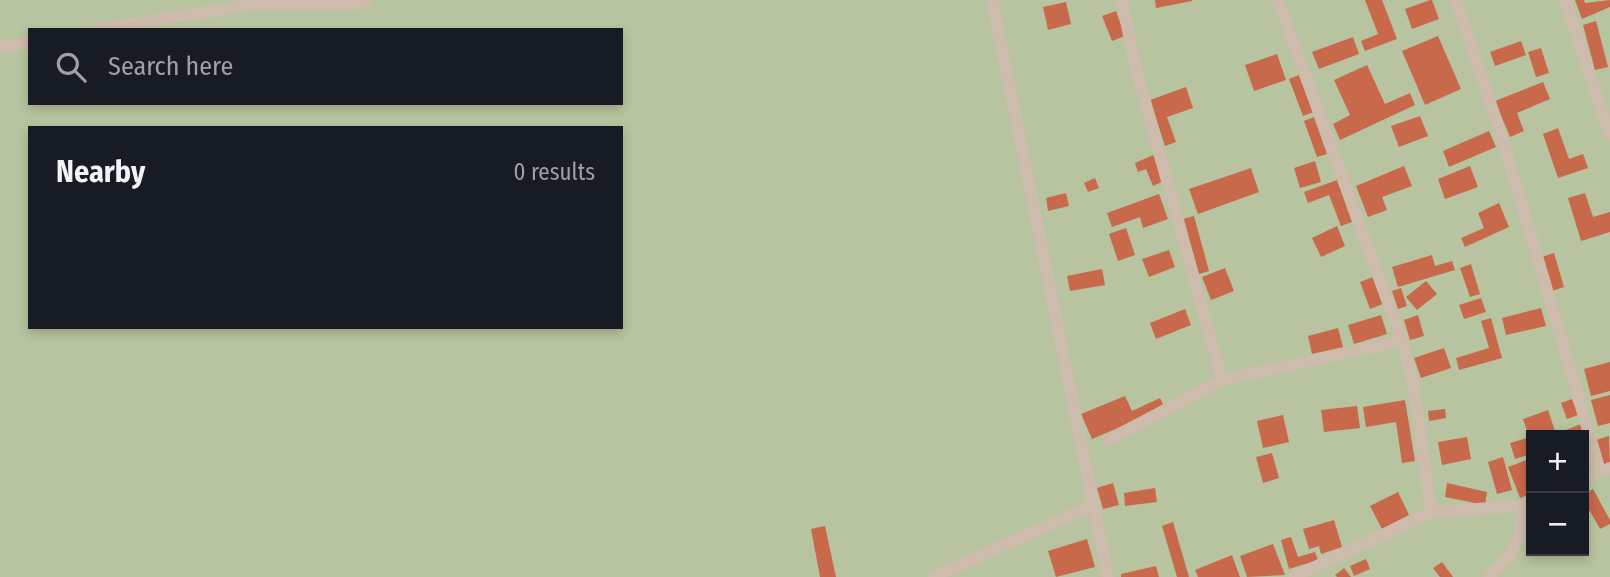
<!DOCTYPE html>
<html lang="en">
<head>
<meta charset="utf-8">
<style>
	:root { --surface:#171b24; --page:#242831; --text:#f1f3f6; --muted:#9ea1a6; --line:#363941 }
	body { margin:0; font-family:"Fira Sans Condensed",sans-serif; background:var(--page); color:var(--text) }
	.controls { position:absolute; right:21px; bottom:21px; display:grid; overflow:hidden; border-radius:0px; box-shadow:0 4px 10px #0003 }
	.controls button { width:63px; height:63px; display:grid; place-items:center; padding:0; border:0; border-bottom:2px solid var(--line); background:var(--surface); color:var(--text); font:35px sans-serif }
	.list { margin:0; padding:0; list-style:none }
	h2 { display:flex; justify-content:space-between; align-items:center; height:91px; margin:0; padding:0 28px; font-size:30px }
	h2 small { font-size:23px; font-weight:400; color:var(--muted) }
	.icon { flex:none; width:38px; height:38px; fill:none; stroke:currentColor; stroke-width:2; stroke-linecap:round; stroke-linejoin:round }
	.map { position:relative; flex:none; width:1610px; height:577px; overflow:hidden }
	.search { position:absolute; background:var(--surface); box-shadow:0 4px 10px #0003; left:28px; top:28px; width:595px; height:77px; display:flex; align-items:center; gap:18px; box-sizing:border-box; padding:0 24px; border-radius:0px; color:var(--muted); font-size:26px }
	.panel { position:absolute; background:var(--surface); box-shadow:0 4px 10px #0003; left:28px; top:126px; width:595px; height:203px; border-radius:0px }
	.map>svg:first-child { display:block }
</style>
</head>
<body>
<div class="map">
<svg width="1610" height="577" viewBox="0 0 1610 577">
	<rect width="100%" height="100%" fill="#f4ebe1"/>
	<path fill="#b8c4a0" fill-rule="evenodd" d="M0 0H1610V577H0ZM30 30H621V103H30ZM30 128H621V327H30ZM1531 435H1584V551H1531Z"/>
	<g fill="#c8694b">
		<path d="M1155 0H1192V1L1156 8Z"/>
		<path d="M1365 0H1382L1397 39 1365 51 1361 41 1378 34Z"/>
		<path d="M1430 0H1432L1439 19 1412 29 1405 9Z"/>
		<path d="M1575 0H1584L1585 3 1610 0V7L1582 19Z"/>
		<path d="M1066 2 1071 24 1048 30 1043 7Z"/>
		<path d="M1116 11 1125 36 1112 41 1102 16Z"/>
		<path d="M1596 21 1608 67 1595 70 1583 25Z"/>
		<path d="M1438 36 1461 89 1425 105 1402 51Z"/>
		<path d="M1353 37 1359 54 1319 69 1312 52Z"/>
		<path d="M1521 41 1526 55 1495 66 1490 52Z"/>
		<path d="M1541 48 1549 73 1536 77 1528 52Z"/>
		<path d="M1277 54 1286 80 1254 91 1245 65Z"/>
		<path d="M1367 65 1385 104 1410 93 1415 105 1340 140 1333 124 1350 115 1334 80Z"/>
		<path d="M1299 75 1314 112 1303 116 1289 79Z"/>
		<path d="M1543 82 1550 99 1517 113 1524 131 1510 137 1495 101Z"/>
		<path d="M1186 87 1193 108 1167 117 1176 142 1165 146 1150 100Z"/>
		<path d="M1420 116 1428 136 1399 147 1391 126Z"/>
		<path d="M1314 117 1327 154 1317 157 1304 121Z"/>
		<path d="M1558 128 1569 159 1583 154 1588 168 1558 178 1543 134Z"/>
		<path d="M1489 131 1496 147 1449 167 1443 151Z"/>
		<path d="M1153 155 1164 181 1153 186 1146 169 1138 172 1135 163Z"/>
		<path d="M1315 161 1321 182 1300 188 1294 168Z"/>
		<path d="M1404 166 1412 186 1382 197 1387 210 1368 217 1356 186Z"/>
		<path d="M1470 166 1478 187 1445 199 1438 179Z"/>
		<path d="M1251 168 1259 192 1198 214 1189 189Z"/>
		<path d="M1095 178 1099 188 1088 192 1084 183Z"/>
		<path d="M1337 180 1352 222 1341 226 1329 195 1308 203 1304 192Z"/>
		<path d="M1066 193 1069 206 1048 211 1046 198Z"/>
		<path d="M1585 193 1593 217 1610 212V232L1581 241 1568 198Z"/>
		<path d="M1159 194 1168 219 1143 228 1140 217 1112 227 1107 213Z"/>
		<path d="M1499 203 1509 227 1465 247 1461 238 1484 228 1478 213Z"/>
		<path d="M1194 216 1209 271 1199 274 1183 219Z"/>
		<path d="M1337 226 1345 246 1321 257 1312 238Z"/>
		<path d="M1126 228 1135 255 1118 261 1109 234Z"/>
		<path d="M1169 250 1175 267 1149 277 1142 259Z"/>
		<path d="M1554 253 1564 287 1552 291 1542 257Z"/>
		<path d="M1432 255 1435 266 1452 261 1455 270 1398 287 1392 267Z"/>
		<path d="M1471 264 1480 294 1470 297 1460 268Z"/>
		<path d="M1225 268 1234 291 1211 300 1202 277Z"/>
		<path d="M1102 269 1105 285 1070 291 1067 276Z"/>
		<path d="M1373 277 1383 304 1370 309 1360 282Z"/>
		<path d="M1426 281 1437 294 1417 310 1406 297Z"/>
		<path d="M1401 288 1407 306 1398 309 1392 291Z"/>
		<path d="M1481 298 1486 312 1464 319 1459 305Z"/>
		<path d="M1541 308 1546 326 1506 335 1502 318Z"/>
		<path d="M1185 309 1191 325 1156 339 1150 323Z"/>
		<path d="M1381 315 1387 334 1354 344 1348 325Z"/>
		<path d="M1418 315 1424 336 1410 340 1404 320Z"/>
		<path d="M1491 318 1502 358 1459 370 1456 358 1489 348 1481 321Z"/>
		<path d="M1338 328 1343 347 1312 354 1308 336Z"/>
		<path d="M1444 348 1451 368 1421 378 1414 358Z"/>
		<path d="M1610 362V391L1591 396 1584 369Z"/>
		<path d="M1610 395V423L1598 426 1591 400Z"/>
		<path d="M1125 396 1132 411 1160 398 1165 408 1092 439 1081 414Z"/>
		<path d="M1572 399 1578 415 1567 419 1561 403Z"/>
		<path d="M1405 400 1415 461 1402 463 1396 422 1366 427 1363 407Z"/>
		<path d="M1357 406 1360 428 1324 432 1321 410Z"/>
		<path d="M1445 409 1446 418 1429 421 1428 411Z"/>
		<path d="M1548 410 1555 431 1531 435V442L1523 419Z"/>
		<path d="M1283 415 1289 442 1263 448 1257 421Z"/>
		<path d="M1581 424 1585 434 1553 435Z"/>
		<path d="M1609 436 1610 466 1605 468 1596 440Z"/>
		<path d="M1467 437 1471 459 1442 465 1438 442Z"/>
		<path d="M1527 438 1529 444H1531V454L1515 459 1510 443Z"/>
		<path d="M1272 453 1279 478 1263 483 1256 457Z"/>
		<path d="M1503 457 1512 490 1497 494 1488 462Z"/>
		<path d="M1529 459 1531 494 1520 498 1508 467Z"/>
		<path d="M1113 483 1119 505 1103 509 1097 488Z"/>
		<path d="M1447 483 1487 492 1485 505 1445 497Z"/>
		<path d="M1155 488 1157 502 1125 506 1124 493Z"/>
		<path d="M1593 489 1610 520V524L1600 529 1590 511 1584 515V494Z"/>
		<path d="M1398 492 1409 515 1382 529 1370 506Z"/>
		<path d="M1334 520 1342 547 1321 554 1319 546 1309 549 1303 529Z"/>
		<path d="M1173 522 1189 577H1177L1162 526Z"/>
		<path d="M825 526 836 577H820L811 529Z"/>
		<path d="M1291 537 1298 557 1315 552 1318 560 1289 569 1281 540Z"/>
		<path d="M1087 539 1095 567 1056 577 1048 551Z"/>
		<path d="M1273 544 1285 575 1247 577 1240 556Z"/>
		<path d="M1232 555 1240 577H1198L1195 570Z"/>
		<path d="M1366 559 1370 569 1354 576 1350 566Z"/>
		<path d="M1442 562 1453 577H1440L1433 568Z"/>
		<path d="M1156 566 1159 577H1121V574Z"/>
		<path d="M1344 568 1351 577H1337L1335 575Z"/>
	</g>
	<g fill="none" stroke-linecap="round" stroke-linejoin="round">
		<g stroke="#cdbbac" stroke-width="12">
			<path d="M992 0 1108 577"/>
			<path d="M1122 0 1134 61 1222 380"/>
			<path d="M1278 0 1402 341 1413 382 1431 512 1523 506"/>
			<path d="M1456 0 1505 147 1600 471"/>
			<path d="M1565 0 1610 135"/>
			<path d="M97 30 253 4H359L366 0"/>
			<path d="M0 47 30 42"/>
			<path d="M1108 440 1222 380 1402 341"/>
			<path d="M1584 479 1610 468"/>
			<path d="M934 577 1093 505"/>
			<path d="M1294 577 1431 512"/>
			<path d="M1489 577C1511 556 1525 538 1523 506L1531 503"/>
		</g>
	</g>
</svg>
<div class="controls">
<button>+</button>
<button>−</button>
</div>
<div class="search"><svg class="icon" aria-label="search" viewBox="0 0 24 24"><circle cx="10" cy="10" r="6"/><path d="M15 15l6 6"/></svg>Search here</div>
<section class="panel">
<h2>Nearby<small>0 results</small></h2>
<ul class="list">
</ul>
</section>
</div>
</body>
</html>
